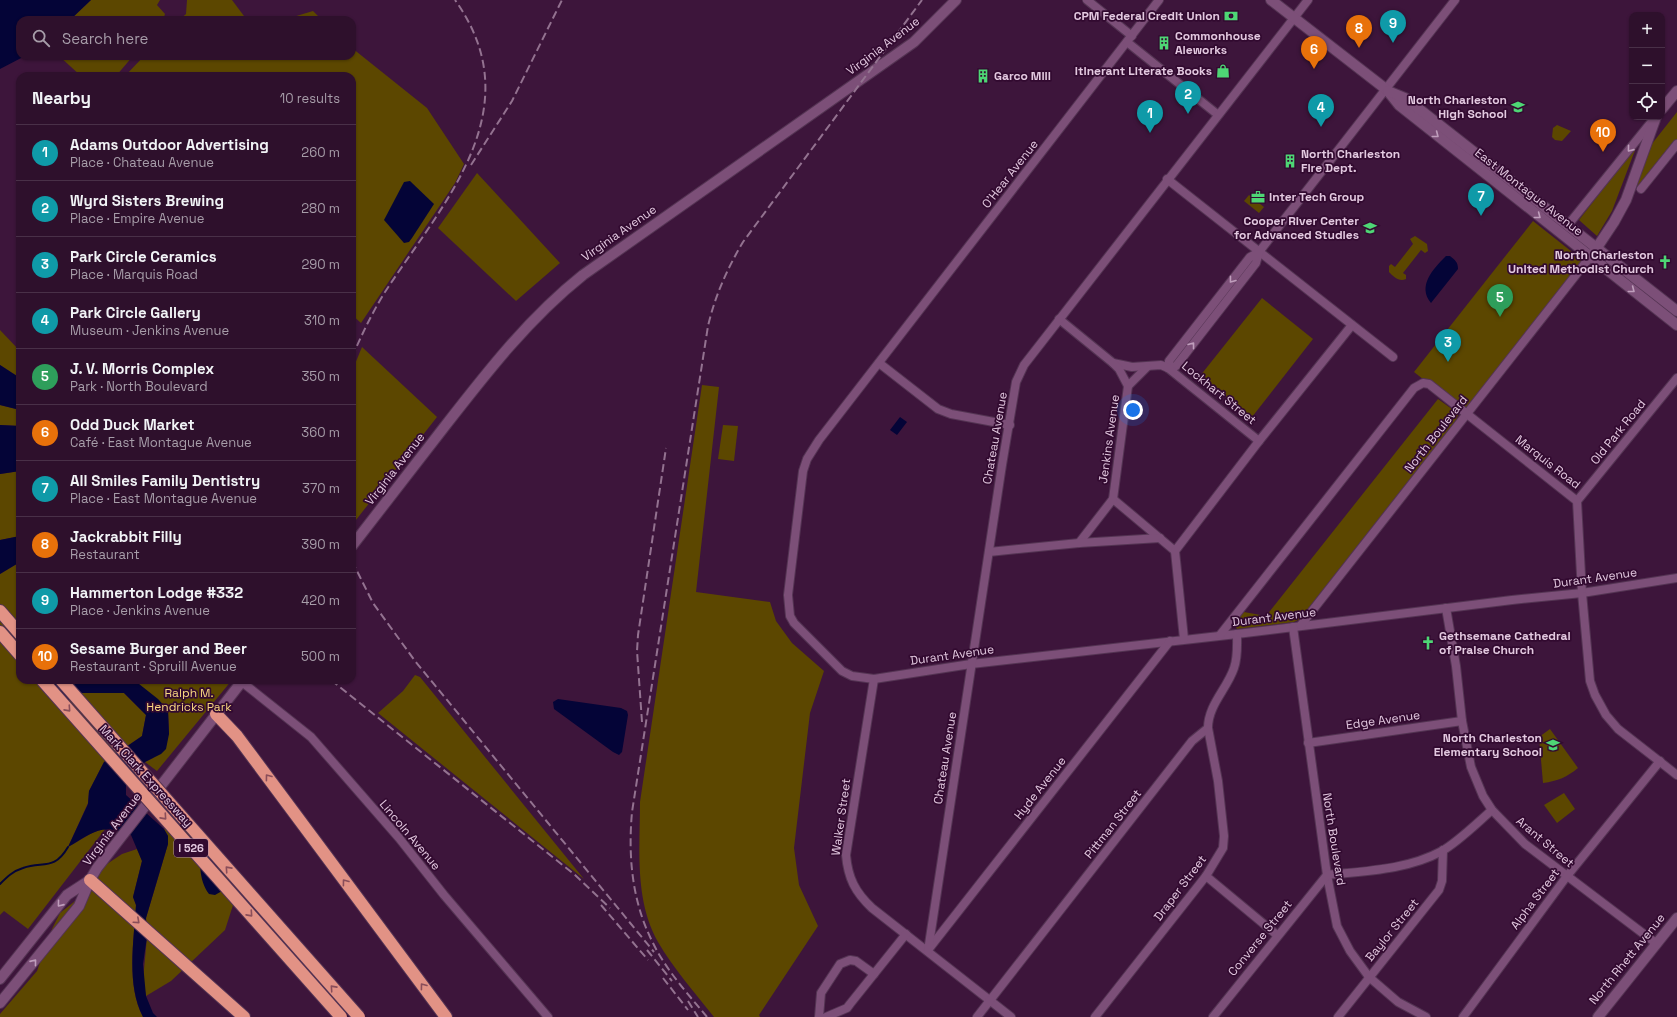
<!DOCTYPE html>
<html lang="en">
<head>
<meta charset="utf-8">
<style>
	:root { --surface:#2e102c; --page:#361934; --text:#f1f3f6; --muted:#a79da9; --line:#493048; --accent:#d93025 }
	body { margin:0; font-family:"Space Grotesk",sans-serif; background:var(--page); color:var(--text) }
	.controls { position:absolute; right:12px; top:12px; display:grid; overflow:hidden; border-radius:8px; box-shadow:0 1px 3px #0004 }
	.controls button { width:36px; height:36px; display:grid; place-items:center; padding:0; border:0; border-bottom:1px solid var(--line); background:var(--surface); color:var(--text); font:20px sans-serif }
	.you { position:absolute; left:1133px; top:410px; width:14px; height:14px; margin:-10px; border:3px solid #fff; border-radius:50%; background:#1a73e8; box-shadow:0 0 0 6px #1a73e833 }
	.badge { display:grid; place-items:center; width:26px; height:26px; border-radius:50%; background:var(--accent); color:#fff; font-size:13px; font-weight:700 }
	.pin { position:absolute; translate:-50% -33px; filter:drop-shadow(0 1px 2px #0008) }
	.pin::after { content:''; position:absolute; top:21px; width:14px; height:12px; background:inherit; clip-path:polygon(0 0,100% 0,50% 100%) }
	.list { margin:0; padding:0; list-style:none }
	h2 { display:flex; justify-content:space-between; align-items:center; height:52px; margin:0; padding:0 16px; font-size:17px }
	h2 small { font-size:13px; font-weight:400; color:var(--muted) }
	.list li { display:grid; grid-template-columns:26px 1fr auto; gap:12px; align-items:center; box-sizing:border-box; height:56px; padding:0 16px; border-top:1px solid var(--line) }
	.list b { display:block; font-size:15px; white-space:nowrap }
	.list p { margin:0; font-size:13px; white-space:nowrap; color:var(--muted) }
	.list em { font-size:13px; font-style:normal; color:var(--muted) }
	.icon { flex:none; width:22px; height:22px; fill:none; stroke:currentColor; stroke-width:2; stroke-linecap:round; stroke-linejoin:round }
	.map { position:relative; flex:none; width:1677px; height:1017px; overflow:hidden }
	.search { position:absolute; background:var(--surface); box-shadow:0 1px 3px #0004; left:16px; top:16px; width:340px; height:44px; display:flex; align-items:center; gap:10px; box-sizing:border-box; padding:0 14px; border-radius:12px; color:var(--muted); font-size:15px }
	.panel { position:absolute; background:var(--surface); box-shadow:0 1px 3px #0004; left:16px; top:72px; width:340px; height:612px; border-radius:12px }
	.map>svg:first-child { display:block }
</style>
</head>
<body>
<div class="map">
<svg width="1677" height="1017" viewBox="0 0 1677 1017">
	<rect width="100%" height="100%" fill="#3d153b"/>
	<g fill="#5c4700">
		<path d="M91 0H160L157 5 165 14 163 20H70Z"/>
		<path d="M187 0H232L247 20H179L186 14Z"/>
		<path d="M313 11 322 20H283Z"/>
		<path d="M352 48 427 108 464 164 455 183 361 323 352 315V76H125L144 56H352Z"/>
		<path d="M59 56H133L116 76H81Z"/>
		<path d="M1677 112V142L1641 189 1636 187 1651 145Z"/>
		<path d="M1557 125 1571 131 1562 141 1555 140 1552 137 1553 128Z"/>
		<path d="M1637 145 1612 211 1597 236 1579 220Z"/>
		<path d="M477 173 560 263 516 301 438 228Z"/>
		<path d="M1249 195 1264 207 1259 213 1244 201Z"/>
		<path d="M1533 221 1586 263 1467 414 1414 372Z"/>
		<path d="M1415 236 1427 244 1428 251 1425 253 1421 250 1403 273 1406 275V279C1399 282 1394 277 1389 272V266L1391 264 1395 267 1413 244 1410 239Z"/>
		<path d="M1262 298 1313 339 1252 417 1200 376Z"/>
		<path d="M0 330 20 351V378L0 365Z"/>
		<path d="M362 347 437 417 352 525V371Z"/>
		<path d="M702 385 719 387 696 592 770 602 776 621 792 643 824 671 810 713 794 848 799 885 818 926 759 1015 760 1017H714C695 993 673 968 658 942 634 900 640 847 640 802Z"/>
		<path d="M1438 399 1456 412 1458 415 1456 420 1300 619 1294 622 1237 629 1234 624 1235 620 1244 612 1266 616Z"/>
		<path d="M0 405 20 410V426L0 425Z"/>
		<path d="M723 425 738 426 734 461 718 459Z"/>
		<path d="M20 471V536L0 540V474Z"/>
		<path d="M20 562V680H38L80 693H124L146 715 142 736 104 762 89 791 88 803 68 847 92 833 106 828 28 929 4 911 0 915V574Z"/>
		<path d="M415 675 420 677 584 879 378 713 403 691Z"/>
		<path d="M134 680H232L157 771 145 762 153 758 169 734 168 710Z"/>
		<path d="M1550 729 1578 768C1567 777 1558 781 1543 783L1539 737Z"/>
		<path d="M1564 793 1575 809 1557 823 1544 805Z"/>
		<path d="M185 827 227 872 235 899 225 930 171 981 146 996 143 980 147 937 146 918 168 844V836L164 829Z"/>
		<path d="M137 849 142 861 133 897 136 905C134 941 126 984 143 1017H0V1014L37 971 52 929 60 913 75 901 92 874 122 854Z"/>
	</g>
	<g fill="#040437">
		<path d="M0 0H91L70 20H20V56H25L0 69Z"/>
		<path d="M410 181 434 204 412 238 409 242 404 243 384 220 404 182Z"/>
		<path d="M1446 256H1450C1455 260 1458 262 1458 269L1431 303C1417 286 1433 269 1446 256Z"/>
		<path d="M0 365 20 378V410L0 405Z"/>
		<path d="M900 417 907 422 897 435 890 430Z"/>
		<path d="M0 425 20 426V471L0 474Z"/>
		<path d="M20 536V562L0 574V540Z"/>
		<path d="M38 680H134L158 699 168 710 169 734 166 749 161 754 145 762 126 784V795L164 829 168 836V844L146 918 147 937 143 964 146 996 153 1013 157 1017H143C126 984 134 941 136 905L133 897 142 861 131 835C100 823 94 832 68 847L88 804 89 791 104 762 142 736 146 715 124 693H80L61 705 48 697Z"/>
		<path d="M558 699 621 708 627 711 628 715 622 752 619 755 613 752 554 709 553 702Z"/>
		<path d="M201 844C213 857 224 872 222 891L215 895 209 894C198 879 200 861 201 844Z"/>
	</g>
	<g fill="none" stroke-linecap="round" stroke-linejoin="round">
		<path stroke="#040437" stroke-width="2" d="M0 884C7 877 13 871 23 868 43 861 54 871 68 847"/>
		<g stroke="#543453" stroke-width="10">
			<g id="street">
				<path d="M1087 0 1132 36"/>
				<path d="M1159 0 819 440 807 459 803 471 788 595 790 616 794 623 842 671 852 676 874 679 971 664 1237 634 1512 600 1582 593 1677 578"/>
				<path d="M1127 42 1217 114"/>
				<path d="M1167 179 1393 357"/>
				<path d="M1641 189 1677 144"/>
				<path d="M1568 225 1653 120"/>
				<path d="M1259 252 1256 263 1176 366 1168 368 1169 361 1250 257 1259 252 1455 0"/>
				<path d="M1059 319 1113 363 1132 367 1161 365 1168 368 1259 441"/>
				<path d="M879 363 938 409 951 414 1010 425"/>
				<path d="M1113 363 1119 369 1128 386"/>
				<path d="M1113 499 1175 551"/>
				<path d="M1577 501 1677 378"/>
				<path d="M1079 543 1113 499 1128 386 1147 367"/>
				<path d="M989 552 1079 543 1160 538"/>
				<path d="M1446 608 1456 666 1462 721 1471 767 1483 796 1492 810 1525 844 1657 944"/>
				<path d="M1301 625 1590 257"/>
				<path d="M1293 627 1327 875 1337 926 1350 951 1369 977 1398 1002 1426 1017"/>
				<path d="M1220 635 1414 388 1423 383 1429 384 1577 501 1582 593 1590 681 1595 695 1606 715 1618 729 1677 775"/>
				<path d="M1184 639 1175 551 1259 441 1352 325"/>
				<path d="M874 679 846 855C848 878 855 892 872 908L1011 1017"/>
				<path d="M242 682 311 737 399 838 444 895 548 1017"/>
				<path d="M1308 743 1462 721"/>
				<path d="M1206 876 1277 935"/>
				<path d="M928 950 1170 641"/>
				<path d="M928 951 1002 465 1016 382 1024 365 1308 0"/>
				<path d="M819 1017 821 993 840 964 850 960 856 961 874 974"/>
				<path d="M826 1017 847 1008 850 1004 906 934"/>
				<path d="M977 1017 1192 741 1208 728C1208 705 1227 689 1234 668 1238 657 1237 645 1237 634"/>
				<path d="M1095 1017 1206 876 1223 848 1224 836 1218 781 1208 728"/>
				<path d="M1213 1017 1327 875C1365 871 1407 870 1442 851 1459 841 1477 823 1492 810"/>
				<path d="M1338 1017 1439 890 1442 881 1443 850"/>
				<path d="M1463 1017 1567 876 1660 761"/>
			</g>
		</g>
		<g stroke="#543453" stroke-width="12">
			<g id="secondary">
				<path d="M1271 0 1387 90 1399 105 1677 325"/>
				<path d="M1388 91 1405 98 1677 311"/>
				<path d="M1662 109 1677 91"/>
				<path d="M1594 252 1614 222 1626 200 1656 117"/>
				<path d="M352 546C383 506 414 466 445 426 487 372 529 318 583 275L914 42 956 0"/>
				<path d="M0 979 67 895 90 880"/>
				<path d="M0 1003 79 906 90 880 97 868 243 680"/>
				<path d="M1598 1017 1677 918"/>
			</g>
		</g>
		<g stroke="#543453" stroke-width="14">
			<g id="highway">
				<path d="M0 611 20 634"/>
				<path d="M0 632 20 655"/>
				<path d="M216 714 237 736 446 1017"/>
				<path d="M90 880 244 1017"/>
			</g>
		</g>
		<use href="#street" stroke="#7c4f78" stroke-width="8"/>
		<use href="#secondary" stroke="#7c4f78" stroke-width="10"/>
		<use href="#highway" stroke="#e29285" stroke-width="12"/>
		<g stroke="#937290" stroke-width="2" stroke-dasharray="8 4" stroke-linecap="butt">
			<path d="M471 165 512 101 562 0"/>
			<path d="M352 357C362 334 372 313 385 292 443 203 533 109 455 0"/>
			<path d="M352 561 373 603 415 661 654 952"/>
			<path d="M331 680 575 875 610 908"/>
			<path d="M642 722 637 651 638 635 666 448"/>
			<path d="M601 905 648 960"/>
			<path d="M647 950 672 981"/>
			<path d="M663 978 688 1010"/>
			<path d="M688 1001 698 1017"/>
			<path d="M707 1017C688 994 666 970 653 943 632 902 628 857 632 812L708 326C715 296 727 269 743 242L922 0"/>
		</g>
		<g stroke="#543453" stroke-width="14" stroke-linecap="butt">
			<g id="highway-bridge">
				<path d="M42 680 341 1017"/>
				<path d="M61 680 359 1017"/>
			</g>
		</g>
		<use href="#highway-bridge" stroke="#e29285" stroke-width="12"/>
	</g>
	<defs><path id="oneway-chevron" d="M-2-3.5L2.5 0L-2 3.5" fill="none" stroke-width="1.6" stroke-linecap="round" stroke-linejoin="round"/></defs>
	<g stroke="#bf9ebc">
		<use href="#oneway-chevron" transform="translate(1436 135) rotate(38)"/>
		<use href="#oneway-chevron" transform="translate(1630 149) rotate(129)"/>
		<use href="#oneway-chevron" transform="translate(1538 216) rotate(38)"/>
		<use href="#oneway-chevron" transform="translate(1232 280) rotate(128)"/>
		<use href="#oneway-chevron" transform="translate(1632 290) rotate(38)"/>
		<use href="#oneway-chevron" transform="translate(1192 345) rotate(-52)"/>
		<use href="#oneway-chevron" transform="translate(60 904) rotate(129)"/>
		<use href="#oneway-chevron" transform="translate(34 962) rotate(-51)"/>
	</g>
	<g stroke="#8a4e5a">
		<use href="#oneway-chevron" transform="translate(68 709) rotate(48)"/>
		<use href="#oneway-chevron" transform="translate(268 777) rotate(-127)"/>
		<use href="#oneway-chevron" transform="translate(164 817) rotate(48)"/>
		<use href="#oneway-chevron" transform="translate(228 869) rotate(-132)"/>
		<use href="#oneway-chevron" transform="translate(345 882) rotate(-127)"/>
		<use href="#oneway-chevron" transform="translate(250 914) rotate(48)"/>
		<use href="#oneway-chevron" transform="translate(137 921) rotate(42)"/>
		<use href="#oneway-chevron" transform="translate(423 986) rotate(-127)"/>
		<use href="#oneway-chevron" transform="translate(333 988) rotate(-132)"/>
	</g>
	<defs>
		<g id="bank-bare" transform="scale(1.08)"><path d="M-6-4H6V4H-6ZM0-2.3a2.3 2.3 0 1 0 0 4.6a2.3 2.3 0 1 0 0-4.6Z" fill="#4ed675" stroke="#320a30" stroke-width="2.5" paint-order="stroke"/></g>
		<g id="building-bare" transform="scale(1.08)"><path d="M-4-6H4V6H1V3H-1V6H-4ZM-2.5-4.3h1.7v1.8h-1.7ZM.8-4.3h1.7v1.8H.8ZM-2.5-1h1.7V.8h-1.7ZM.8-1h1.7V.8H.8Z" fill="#4ed675" stroke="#320a30" stroke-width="2.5" paint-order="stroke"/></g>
		<g id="shop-bare" transform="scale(1.08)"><path d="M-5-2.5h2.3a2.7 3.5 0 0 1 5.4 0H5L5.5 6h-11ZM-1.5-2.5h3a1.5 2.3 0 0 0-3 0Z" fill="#4ed675" stroke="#320a30" stroke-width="2.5" paint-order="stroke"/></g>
		<g id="school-bare" transform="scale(1.08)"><path d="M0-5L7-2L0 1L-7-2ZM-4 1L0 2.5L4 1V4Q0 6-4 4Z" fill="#4ed675" stroke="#320a30" stroke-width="2.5" paint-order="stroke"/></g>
		<g id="office-bare" transform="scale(1.08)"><path d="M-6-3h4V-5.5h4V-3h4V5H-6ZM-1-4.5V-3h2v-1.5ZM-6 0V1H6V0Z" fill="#4ed675" stroke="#320a30" stroke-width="2.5" paint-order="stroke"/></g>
		<g id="church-bare" transform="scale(1.08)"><path d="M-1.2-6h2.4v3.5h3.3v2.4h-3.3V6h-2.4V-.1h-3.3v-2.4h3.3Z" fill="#4ed675" stroke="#320a30" stroke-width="2.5" paint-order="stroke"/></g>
	</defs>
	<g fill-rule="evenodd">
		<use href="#bank-bare" x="1231" y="16"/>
		<use href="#building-bare" x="1164" y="43"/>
		<use href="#shop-bare" x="1223" y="71"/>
		<use href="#building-bare" x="983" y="76"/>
		<use href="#school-bare" x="1518" y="107"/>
		<use href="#building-bare" x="1290" y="161"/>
		<use href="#office-bare" x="1258" y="197"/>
		<use href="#school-bare" x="1370" y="228"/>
		<use href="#church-bare" x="1665" y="262"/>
		<use href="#church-bare" x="1428" y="643"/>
		<use href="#school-bare" x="1553" y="745"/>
	</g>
	<g text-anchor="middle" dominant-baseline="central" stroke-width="3.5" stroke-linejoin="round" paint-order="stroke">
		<rect fill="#320a30" stroke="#ae90ab" stroke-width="1" x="174" y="839" width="34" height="18" rx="3"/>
		<g font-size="11" font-weight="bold" fill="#e3c9e0">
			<text x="191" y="848">I 526</text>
		</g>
		<g font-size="12" font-weight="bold" fill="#e3c9e0" stroke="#320a30" text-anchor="end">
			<text x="1220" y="16">CPM Federal Credit Union</text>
			<text x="1175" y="36" text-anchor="start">Commonhouse<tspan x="1175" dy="14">Aleworks</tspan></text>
			<text x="1212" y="71">Itinerant Literate Books</text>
			<text x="994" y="76" text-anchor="start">Garco Mill</text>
			<text x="1507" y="100">North Charleston<tspan x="1507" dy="14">High School</tspan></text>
			<text x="1301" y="154" text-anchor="start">North Charleston<tspan x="1301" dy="14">Fire Dept.</tspan></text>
			<text x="1269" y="197" text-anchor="start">Inter Tech Group</text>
			<text x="1359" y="221">Cooper River Center<tspan x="1359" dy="14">for Advanced Studies</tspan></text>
			<text x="1654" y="255">North Charleston<tspan x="1654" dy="14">United Methodist Church</tspan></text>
			<text x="1439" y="636" text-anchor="start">Gethsemane Cathedral<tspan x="1439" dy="14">of Praise Church</tspan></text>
			<text x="1542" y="738">North Charleston<tspan x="1542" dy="14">Elementary School</tspan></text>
		</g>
		<g font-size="12" fill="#e3c9e0" stroke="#320a30">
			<text transform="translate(883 46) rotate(-37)">Virginia Avenue</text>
			<text transform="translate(1010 174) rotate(-52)">O'Hear Avenue</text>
			<text transform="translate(1529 192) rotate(38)">East Montague Avenue</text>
			<text transform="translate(619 233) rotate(-35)">Virginia Avenue</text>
			<text transform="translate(1219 393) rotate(39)">Lockhart Street</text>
			<text transform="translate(1618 432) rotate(-51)">Old Park Road</text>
			<text transform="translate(1436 434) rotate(-52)">North Boulevard</text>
			<text transform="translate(995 438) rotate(-80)">Chateau Avenue</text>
			<text transform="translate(1109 439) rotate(-82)">Jenkins Avenue</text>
			<text transform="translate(1548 462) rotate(38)">Marquis Road</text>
			<text transform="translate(395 469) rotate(-52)">Virginia Avenue</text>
			<text transform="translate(1595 578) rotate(-8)">Durant Avenue</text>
			<text transform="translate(1274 617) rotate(-7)">Durant Avenue</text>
			<text transform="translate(952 655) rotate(-8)">Durant Avenue</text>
			<text transform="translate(1383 720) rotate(-8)">Edge Avenue</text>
			<text transform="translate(945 758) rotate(-81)">Chateau Avenue</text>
			<text transform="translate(146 776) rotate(48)">Mark Clark Expressway</text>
			<text transform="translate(1040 788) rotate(-52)">Hyde Avenue</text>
			<text transform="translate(841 817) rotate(-82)">Walker Street</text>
			<text transform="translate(1113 824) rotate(-52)">Pittman Street</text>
			<text transform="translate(112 829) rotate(-53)">Virginia Avenue</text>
			<text transform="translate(410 835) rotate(50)">Lincoln Avenue</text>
			<text transform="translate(1334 839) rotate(81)">North Boulevard</text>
			<text transform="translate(1545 842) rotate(40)">Arant Street</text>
			<text transform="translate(1180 888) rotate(-53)">Draper Street</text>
			<text transform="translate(1535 899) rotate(-53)">Alpha Street</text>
			<text transform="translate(1392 930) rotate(-51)">Baylor Street</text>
			<text transform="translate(1260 938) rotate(-51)">Converse Street</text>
			<text transform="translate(1627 959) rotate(-51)">North Rhett Avenue</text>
		</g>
		<g font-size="12" fill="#f8d780" stroke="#320a30">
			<text x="189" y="693">Ralph M.<tspan x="189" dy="14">Hendricks Park</tspan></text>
		</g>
	</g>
</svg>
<div class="controls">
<button>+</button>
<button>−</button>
<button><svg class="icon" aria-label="locate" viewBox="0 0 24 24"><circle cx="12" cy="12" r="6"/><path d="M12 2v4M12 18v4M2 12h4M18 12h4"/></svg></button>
</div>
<div class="you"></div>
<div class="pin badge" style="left:1150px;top:133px;background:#0f9aa8">1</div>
<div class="pin badge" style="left:1188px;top:114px;background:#0f9aa8">2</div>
<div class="pin badge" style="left:1448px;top:362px;background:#0f9aa8">3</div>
<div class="pin badge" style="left:1321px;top:127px;background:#0f9aa8">4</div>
<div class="pin badge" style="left:1500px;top:317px;background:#2e9e5b">5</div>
<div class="pin badge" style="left:1314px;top:69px;background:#e8710a">6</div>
<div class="pin badge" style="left:1481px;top:216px;background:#0f9aa8">7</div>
<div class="pin badge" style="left:1359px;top:48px;background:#e8710a">8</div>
<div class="pin badge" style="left:1393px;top:43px;background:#0f9aa8">9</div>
<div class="pin badge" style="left:1603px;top:152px;background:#e8710a">10</div>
<div class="search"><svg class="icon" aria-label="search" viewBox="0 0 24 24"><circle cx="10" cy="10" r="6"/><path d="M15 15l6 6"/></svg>Search here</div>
<section class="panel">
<h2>Nearby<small>10 results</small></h2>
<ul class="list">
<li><span class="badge" style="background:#0f9aa8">1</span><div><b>Adams Outdoor Advertising</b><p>Place · Chateau Avenue</p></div><em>260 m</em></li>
<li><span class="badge" style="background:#0f9aa8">2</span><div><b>Wyrd Sisters Brewing</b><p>Place · Empire Avenue</p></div><em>280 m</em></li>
<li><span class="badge" style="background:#0f9aa8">3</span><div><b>Park Circle Ceramics</b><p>Place · Marquis Road</p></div><em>290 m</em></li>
<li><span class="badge" style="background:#0f9aa8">4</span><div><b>Park Circle Gallery</b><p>Museum · Jenkins Avenue</p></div><em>310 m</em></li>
<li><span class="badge" style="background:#2e9e5b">5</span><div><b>J. V. Morris Complex</b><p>Park · North Boulevard</p></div><em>350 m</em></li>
<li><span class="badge" style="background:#e8710a">6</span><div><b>Odd Duck Market</b><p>Café · East Montague Avenue</p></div><em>360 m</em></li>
<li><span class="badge" style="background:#0f9aa8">7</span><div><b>All Smiles Family Dentistry</b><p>Place · East Montague Avenue</p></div><em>370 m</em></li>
<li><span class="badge" style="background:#e8710a">8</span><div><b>Jackrabbit Filly</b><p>Restaurant</p></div><em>390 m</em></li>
<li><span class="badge" style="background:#0f9aa8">9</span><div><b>Hammerton Lodge #332</b><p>Place · Jenkins Avenue</p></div><em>420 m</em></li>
<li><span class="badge" style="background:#e8710a">10</span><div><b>Sesame Burger and Beer</b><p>Restaurant · Spruill Avenue</p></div><em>500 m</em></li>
</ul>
</section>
</div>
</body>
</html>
